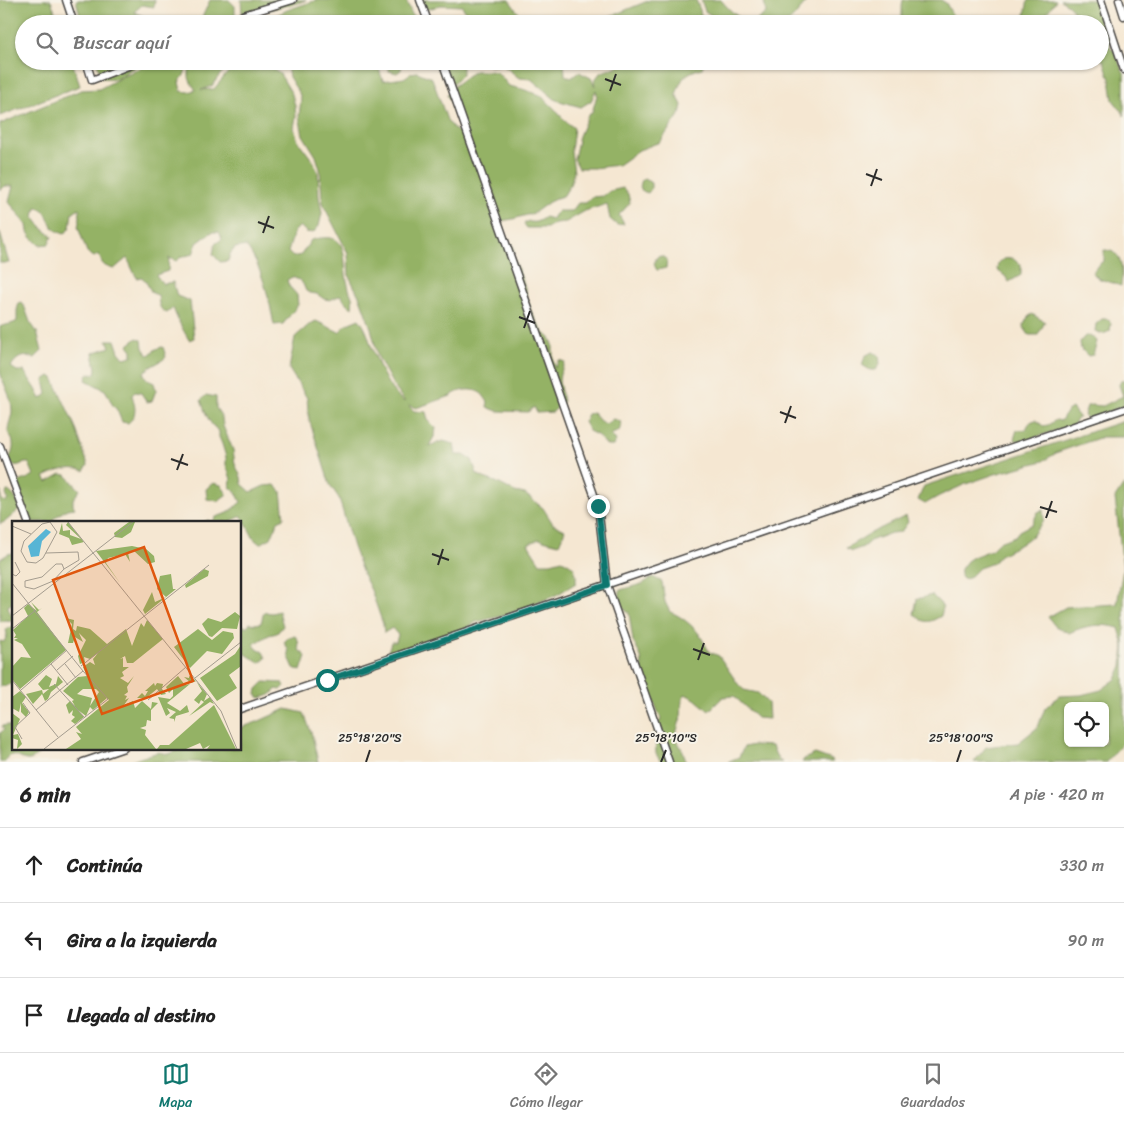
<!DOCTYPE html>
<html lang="es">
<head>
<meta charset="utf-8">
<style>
	:root { --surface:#fff; --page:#f2f2f2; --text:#222; --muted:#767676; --line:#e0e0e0; --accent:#0f766e }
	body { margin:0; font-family:Sriracha,sans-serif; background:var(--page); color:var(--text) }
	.controls { position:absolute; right:15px; bottom:15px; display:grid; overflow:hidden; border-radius:8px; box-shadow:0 1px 4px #0004 }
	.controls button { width:45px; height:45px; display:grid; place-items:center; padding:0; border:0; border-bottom:1px solid var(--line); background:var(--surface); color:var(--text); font:25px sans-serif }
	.stop { position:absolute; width:15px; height:15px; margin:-11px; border:4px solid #0f766e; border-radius:50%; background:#fff }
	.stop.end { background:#0f766e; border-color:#fff; box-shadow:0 1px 5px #0008 }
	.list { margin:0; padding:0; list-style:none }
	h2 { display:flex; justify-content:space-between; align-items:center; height:65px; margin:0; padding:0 20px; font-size:21px }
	h2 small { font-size:16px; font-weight:400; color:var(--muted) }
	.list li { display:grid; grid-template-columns:32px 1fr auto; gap:15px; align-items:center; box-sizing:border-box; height:75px; padding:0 20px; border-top:1px solid var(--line) }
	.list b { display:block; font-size:19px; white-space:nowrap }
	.list em { font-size:16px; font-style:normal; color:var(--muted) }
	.icon { flex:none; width:28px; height:28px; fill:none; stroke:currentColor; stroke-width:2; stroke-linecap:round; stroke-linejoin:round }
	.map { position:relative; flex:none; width:1124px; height:762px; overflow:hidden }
	.search { position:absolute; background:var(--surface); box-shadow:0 1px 4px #0004; left:15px; right:15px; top:15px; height:55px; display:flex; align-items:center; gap:12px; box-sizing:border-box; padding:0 18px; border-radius:28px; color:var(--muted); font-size:19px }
	.sheet { height:290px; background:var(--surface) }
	nav { display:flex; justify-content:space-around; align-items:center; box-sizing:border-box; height:70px; border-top:1px solid var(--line); background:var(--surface); font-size:14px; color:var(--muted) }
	nav a { display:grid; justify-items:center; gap:2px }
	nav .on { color:var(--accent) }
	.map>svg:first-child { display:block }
</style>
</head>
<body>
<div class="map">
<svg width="1124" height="762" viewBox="0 0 1124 762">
	<rect width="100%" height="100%" fill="#f7f3e8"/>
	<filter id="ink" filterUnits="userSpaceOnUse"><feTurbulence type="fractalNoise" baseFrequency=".02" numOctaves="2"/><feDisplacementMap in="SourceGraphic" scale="10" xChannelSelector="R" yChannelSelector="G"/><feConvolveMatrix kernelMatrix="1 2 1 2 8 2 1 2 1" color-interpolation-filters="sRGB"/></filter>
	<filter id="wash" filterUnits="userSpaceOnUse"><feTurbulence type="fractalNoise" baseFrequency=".0096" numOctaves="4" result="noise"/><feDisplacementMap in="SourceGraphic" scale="20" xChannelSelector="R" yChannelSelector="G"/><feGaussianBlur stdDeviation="1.12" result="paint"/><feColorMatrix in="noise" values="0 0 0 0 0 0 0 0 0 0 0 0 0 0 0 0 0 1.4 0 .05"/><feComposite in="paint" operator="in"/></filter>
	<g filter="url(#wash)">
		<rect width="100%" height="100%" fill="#f5e7d2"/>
		<g fill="#94b265" stroke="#606e48" fill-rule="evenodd">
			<path d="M0 0H51L59 24H24V61H72L80 86 69 90 0 116Z"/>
			<path d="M76 0H155L154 7 142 5 134 12 148 18 154 24H82Z"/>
			<path d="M210 0H229L235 6V18L228 20 224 24H183L191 19 200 22Z"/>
			<path d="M241 0H306L301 2 253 14 242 13Z"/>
			<path d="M317 0H406L416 24H232L244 20 259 21 270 18 287 10Z"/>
			<path d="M420 0H509L523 19V24H466L471 21 462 6 441 5 426 10Z"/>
			<path d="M650 0H696L700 10 702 20 692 24H595L597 22Z"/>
			<path d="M701 0H721C731 12 739 19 753 23L766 13 764 1 765 0H805V4L791 20 785 24H733L712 16 705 11Z"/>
			<path d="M903 0H941L946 3 954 18 947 24H901C903 15 901 8 903 0Z"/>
			<path d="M1028 0H1056L1039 24H1037L1025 15Z"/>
			<path d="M1060 0H1097L1105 28 1110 36V47L1114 50 1124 73V116V114L1113 100 1110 79 1104 61 1100 59V24H1079C1073 11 1074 7 1060 0Z"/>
			<path d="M96 61H151L136 66 116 79 102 78Z"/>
			<path d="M160 61H186C187 71 185 75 179 82L181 91 188 92 196 90C187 78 188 76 191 61H270C263 61 257 64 250 65 247 66 243 65 238 65 225 65 219 76 212 86L201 90 214 89 229 71 271 68 280 74 292 94 295 106 296 116 294 128 298 141 313 161 318 172 319 197 322 213 319 226 313 233 306 232 300 226 294 232 288 252 293 257 301 255 311 240C353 229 341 259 348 285 350 296 354 295 352 308L345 302 341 295 332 299 331 300 324 299 317 294 310 293 306 291 303 284 299 280 292 277 287 280 289 286 297 295 298 305 283 324 274 325C269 298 263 269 246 246L235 248 230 254 228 261 220 262 213 254 215 244 222 239 219 232H212L197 243 193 254 181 257 177 261 169 258 168 271 156 275 163 284 173 282 177 296 190 301 194 338 189 340C183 330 177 319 173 308L167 313C158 309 159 303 158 295L152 293 146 282 142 277 137 278C133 272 131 265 127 258L114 269C103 266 102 265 99 254L94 257 87 252 78 227 80 217 79 208 72 213 70 227 65 234C45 230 52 210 36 207L34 217 43 229 52 236 49 244 39 245 32 238 28 232 27 225 9 202 13 186H5L0 190V124L81 90 99 89 135 70Z"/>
			<path d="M276 61H380L378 66 383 81 404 78 411 73 417 72 432 78 447 120 454 129 464 136V129L456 117 453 105 447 95 454 86 474 71H488L497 72 509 86 522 89 540 95 553 107 565 121 574 128 571 151 574 172 570 185 564 195 549 202 534 213 513 219 501 221 504 234 514 248 513 256 524 284 531 311 543 332 550 338 553 344V360L555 368 559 360 565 362 560 374 559 381 563 402 553 412 537 413 534 407 528 412 497 411 487 407 488 402C486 400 485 397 483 395 475 387 459 389 451 396L416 408 408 405 414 411 426 412 428 420 436 428 435 435 429 446 443 441 454 444 456 455H464L472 460 477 474 484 478 496 482 515 492 525 494 543 508 553 524 565 530 559 544 539 539 528 544 540 563H551L562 560C574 566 577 569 576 583L558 594 535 604 502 616 476 622 465 629 440 639H429L396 653 388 652 391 642H396L398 635 392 628 384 633 383 624 371 590 363 574 353 547 339 498 330 485 309 419 307 398 289 369 295 337 310 324 316 321 339 332 347 324 359 319C367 329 368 337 372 348 380 367 388 392 405 402L393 385 378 357 371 328 360 298 349 276 348 253 324 206 322 198 320 169 316 156 303 135 299 116 301 99 299 93 289 77 287 67Z"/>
			<path d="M389 61H402L401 70 397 73 389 71Z"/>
			<path d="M442 61H462V74L452 85Z"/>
			<path d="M480 61H564L565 75 571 78 579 72 591 78 595 86 594 81 600 73 631 61H705L702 68C683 74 683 77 676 94L682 105 680 114 660 142 639 150 618 165 594 168H579L574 159 579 136 588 115 592 113 597 95 596 90 591 101 581 107 556 100 531 79 519 78 503 65 490 66Z"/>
			<path d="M645 179 651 183V189L648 193 642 191 640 186 642 180Z"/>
			<path d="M623 188 628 194 630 203 619 215 624 224 617 225 610 219 607 204 585 211 566 222 555 223 547 228H527L524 224 528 221C535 224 539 221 545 217L552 219 554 215 558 211H572L578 203H586L591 197 603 196 610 191Z"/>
			<path d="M0 233 9 263H0Z"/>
			<path d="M1104 250C1124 250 1123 272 1121 286L1100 279 1092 273 1099 264 1104 261Z"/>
			<path d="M661 256 667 259 666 268 657 270C653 264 654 262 657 257Z"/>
			<path d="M1012 258 1021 265V275L1009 282 1005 276 997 270 998 263 1004 259Z"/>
			<path d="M22 302 25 308 30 322 37 332 42 351 35 358C24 355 17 356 11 367L17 371H24L36 389 41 399 47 394 44 380 50 376 53 378 75 426 88 465 84 471C70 465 57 471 44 477L47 482 61 474 66 475 80 490 73 499V505L75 508 67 509 54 518 53 522H28L15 484C22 480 28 479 34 475L29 463C21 462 19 468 11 464L9 459C13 452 15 445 11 437 9 434 8 434 8 430 8 424 12 417 12 411 12 395 2 384 0 370L2 343 0 339V327C5 324 12 325 17 321V310L19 303Z"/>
			<path d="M1032 314 1045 322 1038 335H1029L1023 326 1028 317Z"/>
			<path d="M1102 319H1108L1111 323 1110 331 1103 334 1095 331 1096 324Z"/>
			<path d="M1090 335 1097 341 1093 355 1088 356 1081 349 1080 342 1084 337Z"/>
			<path d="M137 338 142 340 143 348 147 354 149 355 156 349 162 347H163L166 357C160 363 151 365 144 372 144 378 148 380 154 383L156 390 152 401 147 402 141 393 135 392 132 395C135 406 138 415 128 423L122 422 117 410 112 404 108 395 105 390 86 380 88 374H95L96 368 93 353 110 347 107 340H115L119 352 124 358 132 356V350L128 345Z"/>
			<path d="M872 352 879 355 880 364 876 370H870L862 365 865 356Z"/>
			<path d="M1124 380V406L1093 417 1087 418 1084 415 1087 406 1091 405 1103 406 1123 396 1119 385 1121 381Z"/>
			<path d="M206 395 216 397V408L222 417 223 426 233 450 235 464 241 477 242 484 251 492 264 486 275 485 281 491 284 518 278 521 271 538 260 544 254 539 242 516 229 522H204L208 520 212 522 216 517 228 513 241 502 236 492 230 487 231 479 226 465V457L222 444 219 437V431C208 424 205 411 201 400Z"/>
			<path d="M1072 408 1079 417 1073 425 1024 441H1018L1014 439 1017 430H1026C1028 424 1030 421 1036 420L1043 426 1048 425 1056 420 1061 421 1066 412Z"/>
			<path d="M593 413 600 421 606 424 613 419 620 421 621 425 619 431 610 435 616 440 613 446H607L597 435 589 431 584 422 588 414Z"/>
			<path d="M1124 421V437H1102L1058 452 1043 461 995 474 966 484 939 496 925 504 918 500 924 486Z"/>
			<path d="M213 483 221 485 227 494 218 501 207 499 206 489Z"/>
			<path d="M1124 484V742L1106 762H974L986 747 1018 743 1038 727 1045 708 1059 696 1081 695 1101 690 1116 679 1122 666 1124 646 1119 628C1101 623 1086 625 1069 633L1055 626 1048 617 1066 607 1117 604 1123 569 1115 498ZM1068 706H1105V743H1068Z"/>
			<path d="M0 489 1 492V499L5 502 8 500 6 494 7 491H8C15 495 18 502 20 509L6 521 0 524Z"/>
			<path d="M1043 510 1044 520 1032 536 1021 544 1000 555 993 563 979 568 969 578 963 579 960 575 961 569 967 561 973 557 991 550 999 542 1015 536 1019 531 1032 524 1038 512Z"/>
			<path d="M906 516 908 522 901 532 891 533 870 541 863 547 852 551 846 548 869 534Z"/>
			<path d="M14 553V602L8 606C8 612 14 615 14 621L5 620 0 622V559L8 554Z"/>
			<path d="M653 577 662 582 665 602 670 612C680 615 693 626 699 634 703 640 706 646 709 652L719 656 738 684 744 690 758 693 768 703 769 719 757 718 734 696 723 697 709 711 695 699 685 694 682 701 681 717 675 737 683 751 686 762H661L656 754 655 731 661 719 651 695 644 686 641 657 633 641 629 613 619 605 620 590 642 584Z"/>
			<path d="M932 595 940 603 943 608 941 616C929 623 925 624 914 614L917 599Z"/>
			<path d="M279 611 283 626 277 633 269 635 254 644 256 648 263 652 266 658 260 663 241 651 243 646 240 639V624L246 627 250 623 255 624 261 623 263 615 265 612 272 613Z"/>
			<path d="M14 626V654L10 658 14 659V683L0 687V641L4 642 7 635 6 629Z"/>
			<path d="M295 636 298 640 299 650 306 656 301 671 294 668 289 657 288 649 284 642 289 637Z"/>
			<path d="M264 682 283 683 285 686 281 690 276 689C272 696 267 696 260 698L256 695 257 689Z"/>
			<path d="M286 709 304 713 312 735 318 762H128L158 752 169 754 183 748H240V728L257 722Z"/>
			<path d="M7 725 14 727V748H43C39 753 34 761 27 760 17 759 12 748 5 762H0V733L4 730 2 726Z"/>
			<path d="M754 745 772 746 778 760 782 762H728L729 761 739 757 744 747Z"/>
			<path d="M815 754 832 760 833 762H802L804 759Z"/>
		</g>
	</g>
	<g filter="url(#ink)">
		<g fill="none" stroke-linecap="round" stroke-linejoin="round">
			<g stroke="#494744" stroke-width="9">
				<g id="minor">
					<path d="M66 0 74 24"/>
					<path d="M420 0 429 24"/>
					<path d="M1101 0 1124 70"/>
					<path d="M1119 0 1124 16"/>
					<path d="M228 24 243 15 293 0"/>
					<path d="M86 61 92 80 141 61"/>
					<path d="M442 61 598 506 607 585 669 762"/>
					<path d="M0 446 28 522"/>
					<path d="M240 709 1124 409"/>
					<path d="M83 762 124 748"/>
				</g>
			</g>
			<use href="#minor" stroke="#fff" stroke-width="6"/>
		</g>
	</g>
	<g fill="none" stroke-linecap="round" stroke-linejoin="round" filter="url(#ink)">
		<path stroke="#0f766e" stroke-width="6" d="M327 680 607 585 598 506"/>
	</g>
	<path fill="none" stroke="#2b2b2b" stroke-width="2" d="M605 79 621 85M610 91 616 74M866 174 882 180M871 186 877 169M258 222 274 228M263 233 269 216M519 317 535 323M524 328 530 311M780 412 796 418M785 423 791 406M171 459 188 465M177 470 183 454M1040 507 1057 512M1046 518 1052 501M432 554 449 560M438 565 443 549M693 649 710 655M698 660 704 643M366 762 370 750M661 762 666 750M957 762 961 750"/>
	<g transform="translate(12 521)">
		<rect width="229" height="229" fill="#f5e7d2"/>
		<path d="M56 1 72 21 60 24 57 17 47 13 50 2 51 10 58 9V14L69 18 54 4ZM117 1H123L119 11 110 17 103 16 102 12ZM120 25 134 28 142 35 143 41 136 43 122 30 116 32 118 41 113 33 96 37 94 42 108 62 84 30ZM192 48 197 50 196 55 174 67 173 64ZM159 53 161 68H164L133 93 131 89 140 71 143 81 154 76 145 68 148 55ZM19 81 27 89 30 87 25 91 54 129 8 168 0 158V146L9 136 19 137 10 123 2 119 6 117H2L4 114 1 109 16 95 12 87 16 83 25 90ZM223 91 228 95 225 108 210 107 200 116 197 115 190 103 196 97 209 101ZM54 97 62 99 61 108 64 110 65 105 78 108 95 123 114 108 120 125 129 102 132 106 135 99 151 118 121 142H115L113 135 108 138 111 137V146H117L110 151 112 155 108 157 116 162 122 155 115 166 116 171 112 174 115 175 113 179 117 177 112 184 121 180 123 187 130 180 139 188 140 181 146 182 139 189V200L135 199 134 205 128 207 134 209 133 214 144 228H54L69 218 64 211 70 213 64 206 97 179 95 177 81 189 78 186 74 195 66 189 72 196 63 203 59 200 63 196 60 194 61 189 57 193 54 184 58 180 63 185 60 180 62 179 51 170 66 156 75 155 71 146 78 141 83 144 81 138 86 132 78 138 72 136 73 141 68 143 66 135 74 119 67 112 71 121 63 116 61 122H56L60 103ZM71 168H84L87 171 78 185 80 177 65 173ZM186 108 200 119 211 110 221 112 222 117 210 133 195 130 178 147 162 126ZM229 124V145L217 154 225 167 205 180 188 157 223 133ZM34 154 40 158 37 166 44 163 46 155 51 161 39 171 36 178 33 180 30 173 21 183 14 173 30 169 31 173 37 168 31 169 26 163ZM166 155 173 164 178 163 155 182 168 190 175 184 177 191 164 195 162 201V198L157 197 164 191 155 187 158 192 154 195 146 176 158 178 161 175V168L157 172 154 166ZM177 155 182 158 195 173 192 180 198 176 202 183 198 181 177 195 192 181 189 179 187 183 182 179 190 170 184 160 179 162 172 156 177 157ZM142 162 143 165 145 162 151 163 150 168 154 173 149 174 145 168 134 177H125L130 172 133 175 136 170H133ZM8 170 14 176 10 182 17 191 14 196 9 191V182L7 191 0 187V176ZM202 184 224 228H195L198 224 191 228 188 222 174 228H145L148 224H157ZM0 192 8 198 1 214 6 213 10 223 5 228 6 219 0 217Z" fill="#94b265" fill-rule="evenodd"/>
		<path d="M34 8 39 11 30 20 27 35 19 36 16 25Z" fill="#57b5d5"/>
		<path fill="none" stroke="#a49c8f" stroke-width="1" d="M38 1 45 11 31 37 24 42 15 41 9 30 12 20 30 3ZM56 1 209 190 225 228M0 5 19 13M34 32 66 31 67 39 52 48M44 43H50L52 48 41 60 22 68 13 66V60L30 56ZM0 53 4 55 8 51 3 41M0 62 71 150 24 189M0 95 121 1M0 108 24 89M39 143 56 164M53 143 64 157M69 145 197 44M45 149 61 135M183 157 229 121M0 159 46 216M42 163 73 197M9 169 55 129M136 179 174 146M10 218 3 206 18 192 11 182M32 228 96 178 71 150"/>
		<path fill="#df570e" fill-opacity="0.15" stroke="#df570e" stroke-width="2.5" d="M132 26 181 160 90 193 41 59Z"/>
		<rect width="229" height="229" fill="none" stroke="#2b2b2b" stroke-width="2.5"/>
	</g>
	<g font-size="12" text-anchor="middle" fill="#2b2b2b" stroke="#f7f3e8" stroke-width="4" stroke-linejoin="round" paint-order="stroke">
		<text x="370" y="742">25°18'20"S</text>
		<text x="666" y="742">25°18'10"S</text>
		<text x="961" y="742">25°18'00"S</text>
	</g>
</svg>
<div class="controls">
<button><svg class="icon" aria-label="locate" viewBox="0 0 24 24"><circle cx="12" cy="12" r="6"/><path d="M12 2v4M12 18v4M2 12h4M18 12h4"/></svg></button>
</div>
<div class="stop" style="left:327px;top:680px"></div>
<div class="stop end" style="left:598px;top:506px"></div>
<div class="search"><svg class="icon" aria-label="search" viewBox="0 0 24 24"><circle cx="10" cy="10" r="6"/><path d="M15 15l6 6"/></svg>Buscar aquí</div>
</div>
<section class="sheet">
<h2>6 min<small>A pie · 420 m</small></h2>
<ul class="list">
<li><svg class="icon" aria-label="ahead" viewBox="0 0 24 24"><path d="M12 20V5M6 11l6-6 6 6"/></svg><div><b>Continúa</b></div><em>330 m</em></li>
<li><svg class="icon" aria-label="left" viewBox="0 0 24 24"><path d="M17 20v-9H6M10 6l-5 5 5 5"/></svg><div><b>Gira a la izquierda</b></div><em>90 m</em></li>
<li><svg class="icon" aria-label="arrive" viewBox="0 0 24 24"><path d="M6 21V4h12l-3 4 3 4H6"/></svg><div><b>Llegada al destino</b></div></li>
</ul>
</section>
<nav>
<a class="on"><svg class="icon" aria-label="map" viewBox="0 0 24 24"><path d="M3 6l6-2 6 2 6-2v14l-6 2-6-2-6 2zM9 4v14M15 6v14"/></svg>Mapa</a>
<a><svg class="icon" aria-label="directions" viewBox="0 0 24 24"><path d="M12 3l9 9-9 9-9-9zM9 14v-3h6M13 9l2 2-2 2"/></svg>Cómo llegar</a>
<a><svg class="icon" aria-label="saved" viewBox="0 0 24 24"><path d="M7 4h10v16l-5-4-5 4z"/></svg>Guardados</a>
</nav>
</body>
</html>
